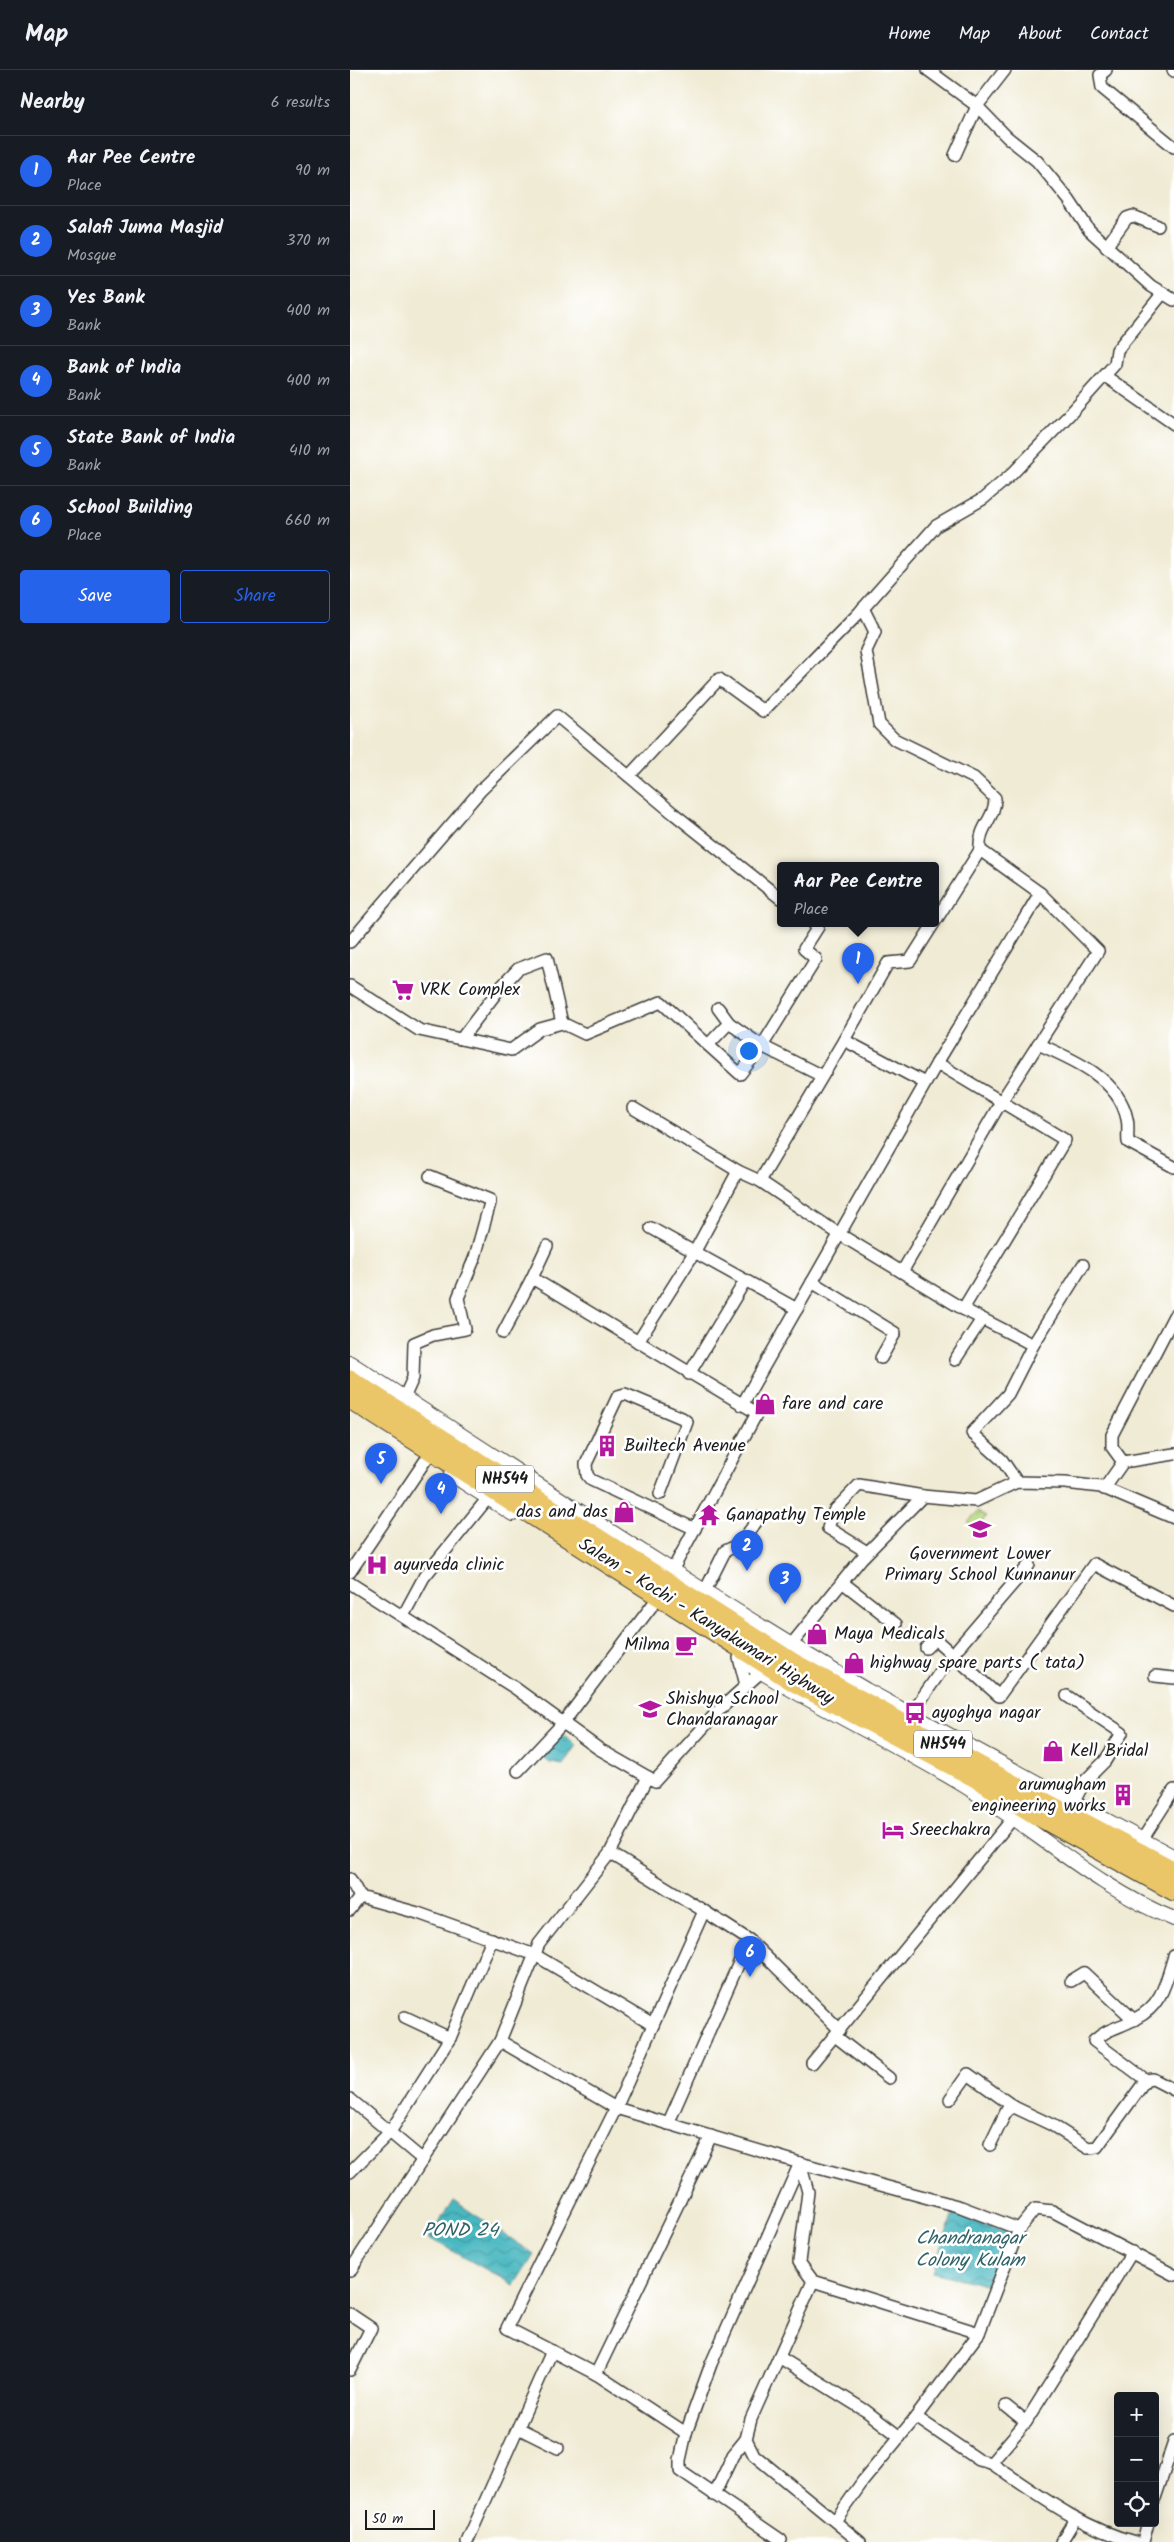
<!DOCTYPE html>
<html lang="en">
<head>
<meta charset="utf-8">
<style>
	:root { --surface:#171b24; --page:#242831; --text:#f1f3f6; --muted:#9ea1a6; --line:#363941; --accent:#2563eb }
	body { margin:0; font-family:Kalam,sans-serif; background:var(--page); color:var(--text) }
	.controls { position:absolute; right:15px; bottom:15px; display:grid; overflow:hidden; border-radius:5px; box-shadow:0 5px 20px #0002 }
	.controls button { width:45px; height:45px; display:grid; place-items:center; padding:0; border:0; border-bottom:1px solid var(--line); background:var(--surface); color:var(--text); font:25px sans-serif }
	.scale { position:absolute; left:15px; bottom:12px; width:70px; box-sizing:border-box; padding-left:5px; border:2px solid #1c1c1c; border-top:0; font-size:14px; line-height:18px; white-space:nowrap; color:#1c1c1c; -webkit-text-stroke:4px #fff; paint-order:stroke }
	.you { position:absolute; left:398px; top:980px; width:18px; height:18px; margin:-12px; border:4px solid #fff; border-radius:50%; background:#1a73e8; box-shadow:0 0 0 8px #1a73e833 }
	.badge { display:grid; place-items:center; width:32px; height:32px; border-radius:50%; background:var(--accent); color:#fff; font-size:16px; font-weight:700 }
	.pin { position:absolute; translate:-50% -41px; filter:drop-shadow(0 1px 2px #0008) }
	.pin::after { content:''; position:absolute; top:26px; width:18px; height:15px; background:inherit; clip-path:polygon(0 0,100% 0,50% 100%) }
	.popup { position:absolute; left:427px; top:792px; width:162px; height:65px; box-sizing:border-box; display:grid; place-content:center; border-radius:5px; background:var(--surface); filter:drop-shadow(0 1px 4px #0005); font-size:16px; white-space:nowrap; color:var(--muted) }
	.popup b { font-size:19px; color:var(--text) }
	.popup::after { content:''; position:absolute; left:50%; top:100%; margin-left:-10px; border:10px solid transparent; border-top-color:var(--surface) }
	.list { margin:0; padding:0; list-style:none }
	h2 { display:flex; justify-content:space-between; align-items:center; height:65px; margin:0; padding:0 20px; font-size:21px }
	h2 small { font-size:16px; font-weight:400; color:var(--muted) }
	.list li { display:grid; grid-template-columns:32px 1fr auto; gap:15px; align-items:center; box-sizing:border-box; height:70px; padding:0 20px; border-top:1px solid var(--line) }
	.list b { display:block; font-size:19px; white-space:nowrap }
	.list p { margin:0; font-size:16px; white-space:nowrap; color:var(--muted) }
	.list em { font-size:16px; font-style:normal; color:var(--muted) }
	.actions { display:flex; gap:10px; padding:15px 20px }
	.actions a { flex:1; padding:11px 0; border:1px solid var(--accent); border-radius:5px; text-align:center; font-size:18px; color:var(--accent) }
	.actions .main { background:var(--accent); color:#fff }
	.icon { flex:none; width:28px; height:28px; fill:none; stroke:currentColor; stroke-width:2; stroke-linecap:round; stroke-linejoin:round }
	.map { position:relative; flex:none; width:824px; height:2472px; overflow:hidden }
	header { display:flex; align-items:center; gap:30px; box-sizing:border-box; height:70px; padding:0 25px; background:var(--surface); border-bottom:1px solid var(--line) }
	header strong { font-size:24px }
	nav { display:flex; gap:28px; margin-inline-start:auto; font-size:18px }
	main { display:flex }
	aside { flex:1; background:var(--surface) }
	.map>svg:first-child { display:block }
</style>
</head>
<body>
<header>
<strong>Map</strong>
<nav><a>Home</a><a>Map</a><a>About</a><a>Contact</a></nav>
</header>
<main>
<aside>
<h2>Nearby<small>6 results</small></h2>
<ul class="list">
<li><span class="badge">1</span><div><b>Aar Pee Centre</b><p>Place</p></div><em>90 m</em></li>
<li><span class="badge">2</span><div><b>Salafi Juma Masjid</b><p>Mosque</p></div><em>370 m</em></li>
<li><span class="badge">3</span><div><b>Yes Bank</b><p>Bank</p></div><em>400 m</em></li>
<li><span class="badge">4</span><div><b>Bank of India</b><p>Bank</p></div><em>400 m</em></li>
<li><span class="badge">5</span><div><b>State Bank of India</b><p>Bank</p></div><em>410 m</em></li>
<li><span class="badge">6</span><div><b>School Building</b><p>Place</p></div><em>660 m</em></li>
</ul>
<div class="actions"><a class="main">Save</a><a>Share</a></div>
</aside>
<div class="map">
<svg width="824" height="2472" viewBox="0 0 824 2472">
	<defs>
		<pattern id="park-crowns" width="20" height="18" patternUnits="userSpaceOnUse" patternTransform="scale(1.25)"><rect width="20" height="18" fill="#b7d880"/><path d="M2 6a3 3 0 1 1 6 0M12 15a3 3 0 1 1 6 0" fill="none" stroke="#9db96e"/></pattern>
		<pattern id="water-waves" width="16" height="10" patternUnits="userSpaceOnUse" patternTransform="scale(1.25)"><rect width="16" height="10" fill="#49b8c1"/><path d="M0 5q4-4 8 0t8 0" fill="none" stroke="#3c959c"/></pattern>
	</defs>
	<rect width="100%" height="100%" fill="#fff"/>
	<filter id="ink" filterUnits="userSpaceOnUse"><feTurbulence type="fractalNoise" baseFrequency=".02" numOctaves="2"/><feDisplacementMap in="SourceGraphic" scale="10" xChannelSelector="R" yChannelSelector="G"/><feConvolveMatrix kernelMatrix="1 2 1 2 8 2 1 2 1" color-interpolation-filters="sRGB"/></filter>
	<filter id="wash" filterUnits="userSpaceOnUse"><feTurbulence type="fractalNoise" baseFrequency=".0096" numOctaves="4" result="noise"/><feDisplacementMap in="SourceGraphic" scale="20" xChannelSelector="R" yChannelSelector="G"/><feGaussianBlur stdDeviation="1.12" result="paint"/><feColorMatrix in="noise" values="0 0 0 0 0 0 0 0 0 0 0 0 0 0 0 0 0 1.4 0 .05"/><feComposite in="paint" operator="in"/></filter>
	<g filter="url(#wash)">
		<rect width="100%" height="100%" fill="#f0ebd4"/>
		<path fill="url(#park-crowns)" stroke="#6a7a4e" d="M628 1441 636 1447 626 1459 618 1452Z"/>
		<g fill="url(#water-waves)" stroke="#326a6e">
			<path d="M207 1663 217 1667 226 1675 213 1695 200 1693 191 1686 193 1680Z"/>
			<path d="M103 2130 184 2184 164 2215 79 2168Z"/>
			<path d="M603 2144 659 2162 636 2215 583 2202Z"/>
		</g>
	</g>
	<g filter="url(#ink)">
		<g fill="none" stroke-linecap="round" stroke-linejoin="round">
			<g stroke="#3c3b38" stroke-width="14">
				<g id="minor">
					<path d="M578 0 627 36 657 67 687 91 719 130 739 160 801 216 824 230"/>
					<path d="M756 0 750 5 752 18 824 77"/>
					<path d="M823 0 824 1"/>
					<path d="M605 85 627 36 655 0"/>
					<path d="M756 177 777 148 783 146 808 156"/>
					<path d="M755 306 824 354"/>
					<path d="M513 538 525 562 516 581 529 654 544 669 624 708 645 728C645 750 628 756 630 780"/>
					<path d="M279 706 369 609 413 641 509 543 586 456 633 429 662 404 721 343 765 294 767 280 813 223"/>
					<path d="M586 850 630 780 690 823 587 993"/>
					<path d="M0 872 131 720 207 646 323 743 430 828"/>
					<path d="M0 916 69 960 161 980 190 959 212 953 235 964 311 932 358 975 379 953 412 976 472 1006"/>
					<path d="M368 938 379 953"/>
					<path d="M111 969 150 918 168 899 197 888 212 953"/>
					<path d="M494 970 538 893 560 891 584 853"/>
					<path d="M688 974C722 989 769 1008 777 1049 779 1056 777 1065 778 1072L824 1097"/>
					<path d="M358 975 390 1004 412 976 466 889 454 879 468 857 463 853"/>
					<path d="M283 1038 388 1101"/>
					<path d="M301 1158 447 1239"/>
					<path d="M552 1202 651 1032 748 881 690 823"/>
					<path d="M182 1208 197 1176"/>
					<path d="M462 1212 545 1263 531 1288"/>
					<path d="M613 1239 683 1275 733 1195"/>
					<path d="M153 1263 182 1208 407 1343 322 1501"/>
					<path d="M288 1272 344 1183 388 1101 410 1111"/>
					<path d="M605 1290 632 1249"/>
					<path d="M339 1304 395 1211"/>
					<path d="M54 1328 63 1308 64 1273 83 1265 115 1259 108 1228 125 1187 140 1133V1130L80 1106"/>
					<path d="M392 1335 587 993 715 1070 613 1239 489 1164 410 1111 494 970 575 1013"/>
					<path d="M773 1392 762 1377V1365L824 1246"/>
					<path d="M667 1412 652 1390 622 1363 658 1324 683 1275"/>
					<path d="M754 1419 773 1392 824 1384"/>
					<path d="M310 1424 337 1352 332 1348 275 1324 268 1326 236 1394 237 1405 241 1410 345 1459"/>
					<path d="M517 1482 478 1458 484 1441 509 1415 573 1426"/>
					<path d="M0 1502 77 1388"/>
					<path d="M492 1512 546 1554"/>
					<path d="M0 1513 165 1618 249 1679 305 1711 370 1639 411 1602"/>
					<path d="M355 1521 375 1481 390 1474 409 1448"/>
					<path d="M53 1546 74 1507 138 1428"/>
					<path d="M441 1575 511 1489 573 1426 626 1431 667 1412 715 1413 751 1417 824 1448"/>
					<path d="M576 1578 585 1569 649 1626 744 1494 824 1536"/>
					<path d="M389 1588 396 1615"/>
					<path d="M805 1606 824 1608"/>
					<path d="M717 1626 772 1663 755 1691 735 1711 723 1733"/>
					<path d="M561 1644 602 1585 679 1495"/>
					<path d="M168 1701 213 1653 304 1533"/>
					<path d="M298 1707 260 1783 354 1841"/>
					<path d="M792 1770 824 1720"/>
					<path d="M260 1783 189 1874 150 1971 266 2038 157 2258 246 2304 336 2363 361 2294 450 2093"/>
					<path d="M0 1809 10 1827 68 1843 185 1885 303 1955"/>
					<path d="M0 1840 10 1827"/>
					<path d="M721 1911 734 1903 784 1950"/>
					<path d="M55 1947 100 1968"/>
					<path d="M490 1960 399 1870 354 1841 266 2038 450 2093 611 2137 669 2159"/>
					<path d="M485 1966 539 2008"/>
					<path d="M462 1993 664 1747"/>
					<path d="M796 2010 744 1971C758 1958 769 1958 785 1949 812 1936 816 1912 824 1886"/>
					<path d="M0 2029 73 2090"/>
					<path d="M600 2029 618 2004 664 2037"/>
					<path d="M318 2054 399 1870"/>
					<path d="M640 2075 657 2040 664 2037 702 2055 738 2078 747 2077 796 2010 803 2009 824 2020"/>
					<path d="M450 2093 458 2122 449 2192 463 2211"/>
					<path d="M0 2102 40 2062 100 1968 142 1869"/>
					<path d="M0 2201 150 1971"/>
					<path d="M0 2244 21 2258 0 2300"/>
					<path d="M429 2287 516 2341 550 2367"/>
					<path d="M246 2304 361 2066"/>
					<path d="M656 2336 676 2352 641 2393C687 2424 731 2458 785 2472"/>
					<path d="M566 2347 629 2390 641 2393"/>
					<path d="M676 2352 782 2182"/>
					<path d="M168 2358 208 2378"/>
					<path d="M336 2363 330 2390V2401L431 2470"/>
					<path d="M364 2425 383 2385 396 2369"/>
					<path d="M805 2428 824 2372"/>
					<path d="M485 2451 513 2411 566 2347 629 2263"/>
					<path d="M117 2472 202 2281"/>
					<path d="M510 2472 404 2385 396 2369 401 2349 463 2211 629 2263 669 2159 685 2139 702 2141 824 2205"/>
					<path d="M711 2472 725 2449"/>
					<path d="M793 2472 798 2453"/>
				</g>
			</g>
			<g stroke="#3c3b38" stroke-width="16">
				<g id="tertiary">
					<path d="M0 1293C171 1403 341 1516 516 1620L824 1787"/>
					<path d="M101 1404 163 1444"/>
					<path d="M392 1590C462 1635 539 1670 610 1713 680 1755 748 1819 824 1849"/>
				</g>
			</g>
			<g stroke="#3c3b38" stroke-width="21">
				<g id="trunk">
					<path d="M0 1310 442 1592 693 1731 824 1801"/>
					<path d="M0 1329 444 1612 624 1707 686 1745 824 1821"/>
				</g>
			</g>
			<use href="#minor" stroke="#fff" stroke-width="11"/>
			<use href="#tertiary" stroke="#fff" stroke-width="14"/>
			<use href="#trunk" stroke="#ebc669" stroke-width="19"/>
		</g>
	</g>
	<defs>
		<g id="supermarket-bare" transform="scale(1.725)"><path d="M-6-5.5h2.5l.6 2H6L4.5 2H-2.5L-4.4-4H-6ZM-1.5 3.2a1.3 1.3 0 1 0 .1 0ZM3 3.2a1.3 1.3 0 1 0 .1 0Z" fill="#b5179e" stroke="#fff" stroke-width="2.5" paint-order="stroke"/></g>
		<g id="shop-bare" transform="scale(1.725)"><path d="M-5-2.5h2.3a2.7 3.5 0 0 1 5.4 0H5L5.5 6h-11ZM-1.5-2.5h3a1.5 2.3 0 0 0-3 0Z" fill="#b5179e" stroke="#fff" stroke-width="2.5" paint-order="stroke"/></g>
		<g id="building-bare" transform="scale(1.725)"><path d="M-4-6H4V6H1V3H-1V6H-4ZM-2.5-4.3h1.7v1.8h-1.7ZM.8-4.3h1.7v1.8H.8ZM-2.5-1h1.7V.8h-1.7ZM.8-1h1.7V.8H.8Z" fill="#b5179e" stroke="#fff" stroke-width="2.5" paint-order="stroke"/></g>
		<g id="temple-bare" transform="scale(1.725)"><path d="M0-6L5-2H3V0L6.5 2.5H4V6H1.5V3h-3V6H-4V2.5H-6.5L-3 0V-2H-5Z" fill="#b5179e" stroke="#fff" stroke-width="2.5" paint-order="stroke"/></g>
		<g id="school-bare" transform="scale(1.725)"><path d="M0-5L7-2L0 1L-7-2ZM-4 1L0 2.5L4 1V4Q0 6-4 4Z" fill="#b5179e" stroke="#fff" stroke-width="2.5" paint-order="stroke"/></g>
		<g id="hospital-bare" transform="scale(1.725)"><path d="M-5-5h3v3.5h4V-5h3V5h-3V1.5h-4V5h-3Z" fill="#b5179e" stroke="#fff" stroke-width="2.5" paint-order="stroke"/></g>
		<g id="cafe-bare" transform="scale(1.725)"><path d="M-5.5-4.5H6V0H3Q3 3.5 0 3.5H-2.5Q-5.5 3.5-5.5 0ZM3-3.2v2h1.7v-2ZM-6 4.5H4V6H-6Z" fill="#b5179e" stroke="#fff" stroke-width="2.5" paint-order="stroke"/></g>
		<g id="bus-bare" transform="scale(1.725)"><path d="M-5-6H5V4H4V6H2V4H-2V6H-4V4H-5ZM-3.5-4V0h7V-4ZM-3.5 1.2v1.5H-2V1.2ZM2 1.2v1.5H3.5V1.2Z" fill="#b5179e" stroke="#fff" stroke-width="2.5" paint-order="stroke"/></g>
		<g id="hotel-bare" transform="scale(1.725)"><path d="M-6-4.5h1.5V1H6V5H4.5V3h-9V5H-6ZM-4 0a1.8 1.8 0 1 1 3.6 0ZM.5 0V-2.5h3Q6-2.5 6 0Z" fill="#b5179e" stroke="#fff" stroke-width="2.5" paint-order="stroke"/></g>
	</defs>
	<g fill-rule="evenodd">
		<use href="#supermarket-bare" x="53" y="920"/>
		<use href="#shop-bare" x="415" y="1334"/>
		<use href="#building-bare" x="257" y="1376"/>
		<use href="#shop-bare" x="274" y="1442"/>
		<use href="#temple-bare" x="359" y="1445"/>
		<use href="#school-bare" x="630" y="1459"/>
		<use href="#hospital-bare" x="27" y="1495"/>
		<use href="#shop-bare" x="467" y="1564"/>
		<use href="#cafe-bare" x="336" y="1575"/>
		<use href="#shop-bare" x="504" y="1593"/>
		<use href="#school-bare" x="300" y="1639"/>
		<use href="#bus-bare" x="565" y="1643"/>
		<use href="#shop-bare" x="703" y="1681"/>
		<use href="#building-bare" x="773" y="1725"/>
		<use href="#hotel-bare" x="543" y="1760"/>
	</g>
	<g text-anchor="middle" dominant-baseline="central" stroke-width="5" stroke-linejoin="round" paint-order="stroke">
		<g fill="#fff" stroke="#606060" stroke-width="1">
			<rect x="126" y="1395.5" width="58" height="27" rx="4"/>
			<rect x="564" y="1660.5" width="58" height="27" rx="4"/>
		</g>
		<g font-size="16" font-weight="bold" fill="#1c1c1c">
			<text x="155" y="1409">NH544</text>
			<text x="593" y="1674">NH544</text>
		</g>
		<g font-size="18" fill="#1c1c1c" stroke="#fff" text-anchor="start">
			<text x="70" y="920">VRK Complex</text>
			<text x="432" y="1334">fare and care</text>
			<text x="274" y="1376">Builtech Avenue</text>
			<text x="258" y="1442" text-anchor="end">das and das</text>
			<text x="376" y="1445">Ganapathy Temple</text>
			<text x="630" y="1484" text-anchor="middle">Government Lower<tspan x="630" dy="21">Primary School Kunnanur</tspan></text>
			<text x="44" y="1495">ayurveda clinic</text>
			<text x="484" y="1564">Maya Medicals</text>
			<text x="320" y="1575" text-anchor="end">Milma</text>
			<text x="520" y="1593">highway spare parts ( tata)</text>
			<text x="316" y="1629">Shishya School<tspan x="316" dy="21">Chandaranagar</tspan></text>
			<text x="582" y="1643">ayoghya nagar</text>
			<text x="720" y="1681">Kell Bridal</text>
			<text x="756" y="1715" text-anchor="end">arumugham<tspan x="756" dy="21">engineering works</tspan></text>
			<text x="560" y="1760">Sreechakra</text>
		</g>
		<g font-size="18" fill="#1c1c1c" stroke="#fff">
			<text transform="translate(356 1552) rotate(32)">Salem - Kochi - Kanyakumari Highway</text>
		</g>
		<g font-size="19" font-style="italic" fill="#306266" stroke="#fff">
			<text x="110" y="2161">POND 24</text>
			<text x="620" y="2169">Chandranagar<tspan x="620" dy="22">Colony Kulam</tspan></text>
		</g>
	</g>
</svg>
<div class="controls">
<button>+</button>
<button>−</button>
<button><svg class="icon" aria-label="locate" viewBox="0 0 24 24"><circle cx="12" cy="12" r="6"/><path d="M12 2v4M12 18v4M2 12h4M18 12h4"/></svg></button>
</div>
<div class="scale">50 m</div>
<div class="you"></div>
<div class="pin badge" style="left:508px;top:914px">1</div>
<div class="popup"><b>Aar Pee Centre</b>Place</div>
<div class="pin badge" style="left:397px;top:1501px">2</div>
<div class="pin badge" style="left:435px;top:1534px">3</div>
<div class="pin badge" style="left:91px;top:1444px">4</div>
<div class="pin badge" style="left:31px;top:1414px">5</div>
<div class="pin badge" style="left:400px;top:1907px">6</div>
</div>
</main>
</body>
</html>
